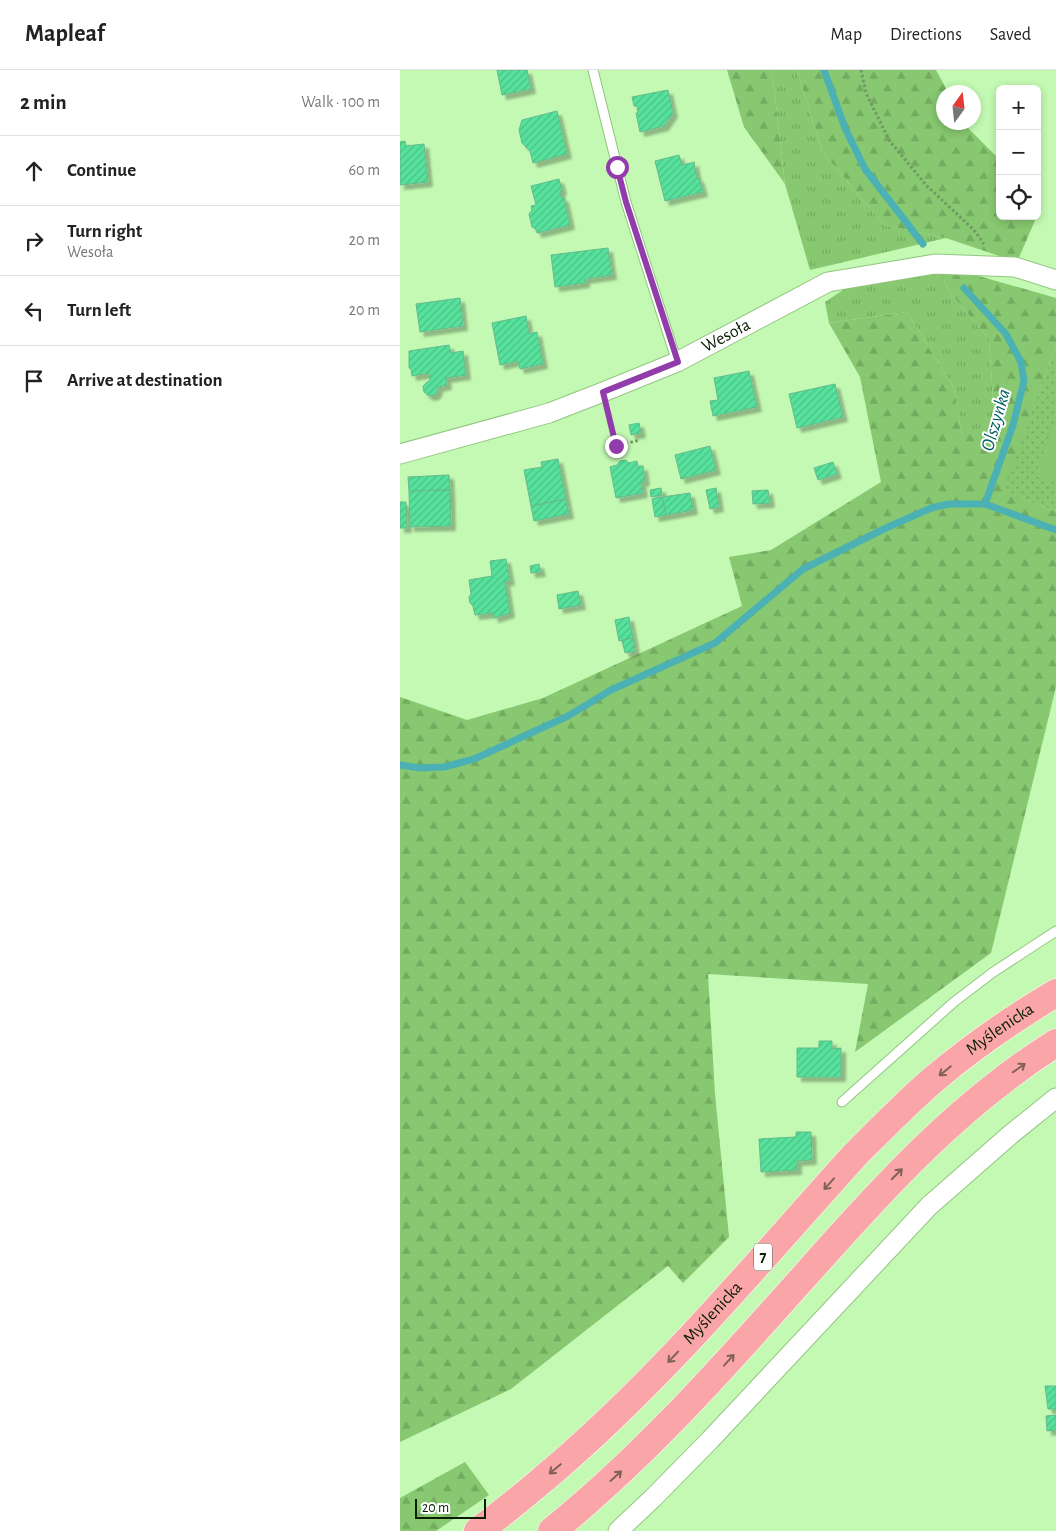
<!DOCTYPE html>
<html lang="en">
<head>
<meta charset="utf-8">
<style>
	:root { --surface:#fff; --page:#f2f2f2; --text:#222; --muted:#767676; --line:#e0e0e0 }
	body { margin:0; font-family:"Alegreya Sans",sans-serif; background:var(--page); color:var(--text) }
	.controls { position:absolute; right:15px; top:15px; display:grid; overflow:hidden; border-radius:8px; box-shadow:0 2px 8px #0003 }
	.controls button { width:45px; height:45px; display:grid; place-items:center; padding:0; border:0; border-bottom:1px solid var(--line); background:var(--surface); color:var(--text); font:25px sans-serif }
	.compass { position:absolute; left:536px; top:15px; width:45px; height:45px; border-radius:50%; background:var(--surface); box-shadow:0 2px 8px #0003; rotate:15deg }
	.scale { position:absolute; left:15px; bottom:12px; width:71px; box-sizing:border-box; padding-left:5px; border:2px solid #0a1e04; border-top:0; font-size:14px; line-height:18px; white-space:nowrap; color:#0a1e04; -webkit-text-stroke:4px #fff; paint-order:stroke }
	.stop { position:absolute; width:15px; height:15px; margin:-11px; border:4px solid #913caa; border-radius:50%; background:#fff }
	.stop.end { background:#913caa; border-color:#fff; box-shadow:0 1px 5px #0008 }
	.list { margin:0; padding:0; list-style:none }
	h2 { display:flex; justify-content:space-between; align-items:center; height:65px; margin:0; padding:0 20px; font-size:21px }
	h2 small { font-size:16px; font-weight:400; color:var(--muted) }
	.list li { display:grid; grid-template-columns:32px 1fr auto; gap:15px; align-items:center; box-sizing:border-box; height:70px; padding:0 20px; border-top:1px solid var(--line) }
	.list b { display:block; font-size:19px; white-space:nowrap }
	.list p { margin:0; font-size:16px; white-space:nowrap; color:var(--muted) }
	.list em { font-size:16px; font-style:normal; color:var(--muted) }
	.icon { flex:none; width:28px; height:28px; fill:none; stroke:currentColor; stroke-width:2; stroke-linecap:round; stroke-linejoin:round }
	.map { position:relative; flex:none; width:656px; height:1461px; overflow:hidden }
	header { display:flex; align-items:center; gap:30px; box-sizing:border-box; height:70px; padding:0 25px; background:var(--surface); border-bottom:1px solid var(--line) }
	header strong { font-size:24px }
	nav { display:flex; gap:28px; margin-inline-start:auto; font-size:18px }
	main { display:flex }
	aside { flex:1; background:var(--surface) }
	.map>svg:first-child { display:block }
</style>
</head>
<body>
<header>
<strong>Mapleaf</strong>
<nav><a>Map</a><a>Directions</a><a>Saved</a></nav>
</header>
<main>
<aside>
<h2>2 min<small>Walk · 100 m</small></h2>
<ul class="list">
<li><svg class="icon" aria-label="ahead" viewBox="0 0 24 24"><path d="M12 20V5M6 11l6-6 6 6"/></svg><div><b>Continue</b></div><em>60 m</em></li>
<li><svg class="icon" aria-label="right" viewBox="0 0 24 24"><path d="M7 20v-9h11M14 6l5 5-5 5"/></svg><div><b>Turn right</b><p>Wesoła</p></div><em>20 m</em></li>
<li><svg class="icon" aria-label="left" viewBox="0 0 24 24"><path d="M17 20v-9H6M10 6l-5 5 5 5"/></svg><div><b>Turn left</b></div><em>20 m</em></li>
<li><svg class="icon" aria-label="arrive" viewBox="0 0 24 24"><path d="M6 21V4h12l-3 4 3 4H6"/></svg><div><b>Arrive at destination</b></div></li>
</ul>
</aside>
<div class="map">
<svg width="656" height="1461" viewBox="0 0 656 1461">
	<defs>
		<pattern id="grass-tufts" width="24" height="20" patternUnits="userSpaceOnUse" patternTransform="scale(1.25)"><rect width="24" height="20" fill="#87c870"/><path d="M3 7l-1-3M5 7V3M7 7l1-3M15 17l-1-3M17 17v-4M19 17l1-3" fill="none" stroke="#73ab5f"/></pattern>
		<pattern id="forest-firs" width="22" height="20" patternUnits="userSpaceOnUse" patternTransform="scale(1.25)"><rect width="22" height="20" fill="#87c870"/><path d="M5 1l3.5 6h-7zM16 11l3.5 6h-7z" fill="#73ab5f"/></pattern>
		<pattern id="park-dots" width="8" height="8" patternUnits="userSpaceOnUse" patternTransform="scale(1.25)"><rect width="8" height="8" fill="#87c870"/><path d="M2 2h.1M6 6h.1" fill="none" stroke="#73ab5f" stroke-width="1.8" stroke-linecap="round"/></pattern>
		<pattern id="building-hatch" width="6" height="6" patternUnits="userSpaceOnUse" patternTransform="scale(1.25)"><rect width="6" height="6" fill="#57e19c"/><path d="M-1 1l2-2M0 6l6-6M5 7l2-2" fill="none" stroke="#4ac185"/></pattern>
		<filter id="shadow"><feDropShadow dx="4.5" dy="4.5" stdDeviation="1" flood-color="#0004"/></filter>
	</defs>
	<rect width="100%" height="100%" fill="#c3f9b2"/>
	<g fill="url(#grass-tufts)">
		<path d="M372 0H397L422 81 484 155 546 168 410 200 385 114Z"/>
		<path d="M542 202 547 219 589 269 595 359 562 367 554 318 507 242 429 253 425 232 446 218Z"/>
	</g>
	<g fill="url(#forest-firs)">
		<path d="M327 0H372L385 114 344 57Z"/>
		<path d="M397 0H536L548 22H544V52L564 53 567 57 600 90V146H637L617 192 546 168 484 155 422 81Z"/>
		<path d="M542 202 572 204 656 228V275L604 422 656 441V617L591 883 455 982 468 914 308 904 315 1024 329 1167 283 1213 268 1196 111 1319 0 1372V627L67 650 143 628 342 536 329 487 371 480 481 412 460 307 429 253 507 242 554 318 562 366 595 359 589 269 547 219Z"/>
		<path d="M65 1392 89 1425 36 1461H0V1428Z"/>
	</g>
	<path fill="url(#park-dots)" d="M656 275V441L603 422Z"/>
	<path fill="#87c870" d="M656 348V413L635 406Z"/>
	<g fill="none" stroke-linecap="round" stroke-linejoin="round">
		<g stroke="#4bb1b4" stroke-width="7">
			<path d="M424 0 445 58 465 99 523 174"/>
			<path d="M564 218 606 264 621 292 624 311 613 355 585 434"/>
			<path d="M0 695 20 698 44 697 74 689 168 646 211 620 315 573 403 499 486 458 531 438 549 434H585L656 460"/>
		</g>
	</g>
	<g fill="url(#building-hatch)" stroke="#64ba8b" filter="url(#shadow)">
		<path d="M97 0H127L131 19 102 25Z"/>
		<path d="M268 20 273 43 264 56 240 62 236 43H238L237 36H234L232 27Z"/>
		<path d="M157 41 167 84 133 93 130 81 122 73 119 60 122 50Z"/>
		<path d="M5 71 6 76 24 74 28 112 0 115V72Z"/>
		<path d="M279 85 282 95 295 92 294 93 297 108H299L303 122 265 131 255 91Z"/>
		<path d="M159 109 162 120 160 122 161 127 164 128 170 155 137 163 136 159 132 157 129 144 132 140 131 136 136 135 131 116Z"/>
		<path d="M208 178 212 205 185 209V213L155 217 151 185Z"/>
		<path d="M60 228 63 256 20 262 16 234Z"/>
		<path d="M126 246 129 264 137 262 143 294 120 299 118 291 100 295 92 253Z"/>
		<path d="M49 275 51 283 63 281 66 305 46 308 47 315 38 317V320L35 325 29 326 24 322 23 316 27 312 30 311 29 303 12 306 11 299 9 298V281Z"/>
		<path d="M349 301 357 337 313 346 310 331 318 330 314 308Z"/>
		<path d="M435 314 443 347 397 358 389 324Z"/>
		<path d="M239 353 241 363 231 365 229 355Z"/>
		<path d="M310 376 316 400 281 409 275 385Z"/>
		<path d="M158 389 166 429 131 436 124 400 142 397 141 392Z"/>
		<path d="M226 390 229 393 237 391 238 397 243 396 245 411 241 412 243 423 216 428 210 397 217 395 220 391Z"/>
		<path d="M433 392 437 404 418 410 414 398Z"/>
		<path d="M49 405 50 420 9 421 8 407Z"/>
		<path d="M261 418 262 425 251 427 250 420Z"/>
		<path d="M316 418 319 437 310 439 306 420Z"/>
		<path d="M50 420 51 456 10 457 9 421Z"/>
		<path d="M368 420 370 433 353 434 352 421Z"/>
		<path d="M290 423 293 440 266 445 262 427Z"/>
		<path d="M262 427 266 445 255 447 252 429Z"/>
		<path d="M166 429 169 444 134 451 131 436Z"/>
		<path d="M0 432H6L7 458H0Z"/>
		<path d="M106 489 110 511H105L110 543 94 548 93 543 75 545 73 536 70 533 69 527 71 524 69 510 92 506 90 491Z"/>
		<path d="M139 494 141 502 131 503 130 496Z"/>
		<path d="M178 521 181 535 159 539 157 525Z"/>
		<path d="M229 547 233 568 219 571 215 550Z"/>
		<path d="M233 568 235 581 225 583 222 570Z"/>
		<path d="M419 971H432V979L441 978V1007H397V978H419Z"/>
		<path d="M396 1062H411L412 1090 397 1091V1100L361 1102 359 1069 396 1067Z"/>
		<path d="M645 1316H656V1339H648Z"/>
		<path d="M656 1345V1360L647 1361 646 1346Z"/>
	</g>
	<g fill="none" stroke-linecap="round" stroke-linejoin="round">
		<g stroke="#92c681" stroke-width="11">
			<g id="lane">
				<path d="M193 0 226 132 277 292"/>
				<path d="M442 1032 554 932 592 903 656 861"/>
			</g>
		</g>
		<g stroke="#92c681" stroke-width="21">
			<g id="street">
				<path id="s1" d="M0 384 149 343 203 322 277 292 428 212 535 194 615 197 656 210"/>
				<path d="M218 1461 253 1428 310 1370 529 1136 610 1065 656 1028"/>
			</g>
		</g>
		<g stroke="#fff" stroke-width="29">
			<g id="highway">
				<path id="s2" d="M78 1461C105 1442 129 1421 154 1400 264 1306 357 1193 454 1086 480 1060 506 1033 534 1009 572 977 614 948 656 923"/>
				<path d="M152 1461C245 1386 323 1297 402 1209 479 1122 557 1035 656 973"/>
			</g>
		</g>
		<g stroke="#729965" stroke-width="3" stroke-dasharray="2.5 2.5" stroke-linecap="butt">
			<path d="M461 0 466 23 489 70 526 115 574 160 584 174"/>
			<path d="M207 342 216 376 240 370"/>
		</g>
		<use href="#lane" stroke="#fff" stroke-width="9"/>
		<use href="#street" stroke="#fff" stroke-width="19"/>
		<use href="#highway" stroke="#faa5a7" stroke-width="28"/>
	</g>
	<defs><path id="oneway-shaft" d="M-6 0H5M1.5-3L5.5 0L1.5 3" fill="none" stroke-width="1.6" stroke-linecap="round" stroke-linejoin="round" transform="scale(1.25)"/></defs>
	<g stroke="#826256">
		<use href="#oneway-shaft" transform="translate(619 998) rotate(-35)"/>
		<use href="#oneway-shaft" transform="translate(545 1001) rotate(141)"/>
		<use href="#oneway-shaft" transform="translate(497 1104) rotate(-45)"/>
		<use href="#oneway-shaft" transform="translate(429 1114) rotate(132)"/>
		<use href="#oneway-shaft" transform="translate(273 1287) rotate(133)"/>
		<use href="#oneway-shaft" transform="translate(329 1290) rotate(-48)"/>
		<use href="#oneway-shaft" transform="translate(155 1399) rotate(140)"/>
		<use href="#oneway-shaft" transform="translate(216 1406) rotate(-42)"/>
	</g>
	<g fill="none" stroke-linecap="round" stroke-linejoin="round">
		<path stroke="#913caa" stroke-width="6" d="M216 376 203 322 278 292 226 132 217 97"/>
	</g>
	<g text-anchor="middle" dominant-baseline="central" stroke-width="4" stroke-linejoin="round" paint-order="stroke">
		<rect fill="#fff" stroke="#54624f" stroke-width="1" x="354" y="1173.5" width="18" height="27" rx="4"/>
		<g font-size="16" font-weight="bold" fill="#0a1e04">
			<text x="363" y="1187">7</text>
		</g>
		<g font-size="18" fill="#0a1e04" stroke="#fff">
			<text stroke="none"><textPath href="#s1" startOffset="348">Wesoła</textPath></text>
			<text stroke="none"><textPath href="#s2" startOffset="726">Myślenicka</textPath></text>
			<text stroke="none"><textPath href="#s2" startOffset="321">Myślenicka</textPath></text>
		</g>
		<g font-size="19" font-style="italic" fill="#005d60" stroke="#fff">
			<text transform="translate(596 350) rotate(-74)">Olszynka</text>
		</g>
	</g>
</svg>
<div class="controls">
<button>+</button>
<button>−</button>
<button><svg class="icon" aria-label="locate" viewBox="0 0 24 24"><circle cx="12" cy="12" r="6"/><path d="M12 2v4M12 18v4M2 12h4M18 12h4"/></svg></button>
</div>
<svg class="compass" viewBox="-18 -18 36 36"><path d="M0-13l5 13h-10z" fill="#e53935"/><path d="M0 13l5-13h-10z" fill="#767676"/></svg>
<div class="scale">20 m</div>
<div class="stop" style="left:217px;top:97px"></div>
<div class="stop end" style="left:216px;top:376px"></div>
</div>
</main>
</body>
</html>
